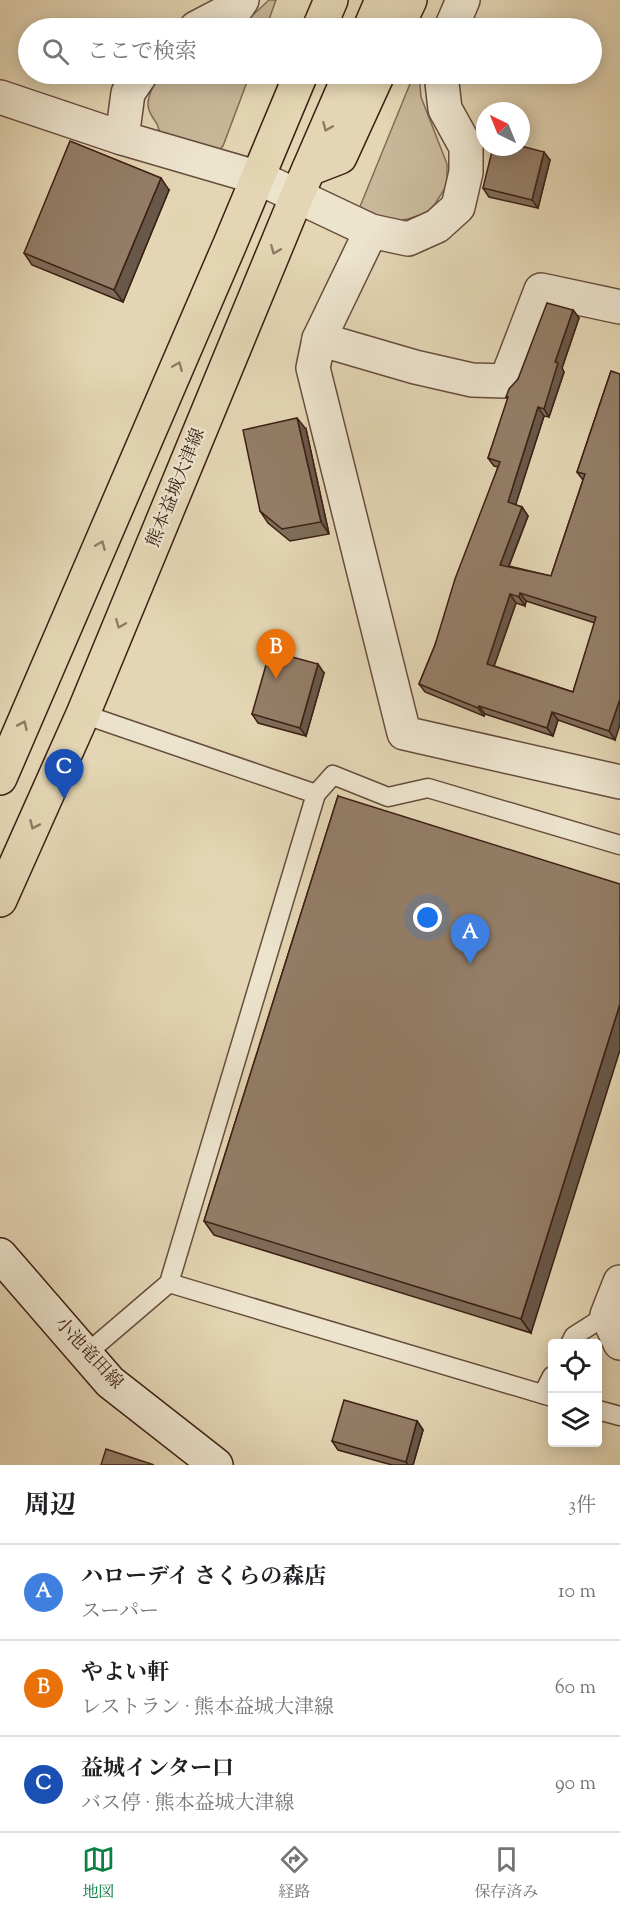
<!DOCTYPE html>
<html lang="ja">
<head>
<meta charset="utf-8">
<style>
	:root { --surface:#fff; --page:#f2f2f2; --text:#202124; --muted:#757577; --line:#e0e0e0; --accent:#0b8043 }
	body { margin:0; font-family:"Sorts Mill Goudy","Noto Serif JP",serif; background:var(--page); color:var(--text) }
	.controls { position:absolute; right:18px; bottom:18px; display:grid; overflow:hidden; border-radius:6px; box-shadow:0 3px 15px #0003 }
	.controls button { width:54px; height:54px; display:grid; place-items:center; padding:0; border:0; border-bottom:2px solid var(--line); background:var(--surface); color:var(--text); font:30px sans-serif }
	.compass { position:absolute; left:476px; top:102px; width:54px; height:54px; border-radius:50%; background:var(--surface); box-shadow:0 3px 15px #0003; rotate:317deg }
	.you { position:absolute; left:428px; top:918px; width:21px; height:21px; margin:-15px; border:4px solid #fff; border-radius:50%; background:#1a73e8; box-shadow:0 0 0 9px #1a73e833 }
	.badge { display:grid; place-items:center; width:39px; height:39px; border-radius:50%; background:var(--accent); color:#fff; font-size:20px; font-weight:700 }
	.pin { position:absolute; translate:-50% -50px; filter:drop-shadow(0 2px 3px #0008) }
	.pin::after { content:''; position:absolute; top:32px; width:21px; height:18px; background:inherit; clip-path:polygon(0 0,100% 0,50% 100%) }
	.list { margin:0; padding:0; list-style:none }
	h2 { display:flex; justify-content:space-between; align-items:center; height:78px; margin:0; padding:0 24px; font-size:26px }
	h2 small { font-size:20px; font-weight:400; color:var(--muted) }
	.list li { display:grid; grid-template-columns:39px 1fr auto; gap:18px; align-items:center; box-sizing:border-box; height:96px; padding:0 24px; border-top:2px solid var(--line) }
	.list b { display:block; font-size:22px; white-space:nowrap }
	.list p { margin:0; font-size:20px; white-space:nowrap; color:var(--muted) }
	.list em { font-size:20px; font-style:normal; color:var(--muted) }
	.icon { flex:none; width:33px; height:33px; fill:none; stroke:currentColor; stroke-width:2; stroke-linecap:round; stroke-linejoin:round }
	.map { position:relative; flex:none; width:620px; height:1465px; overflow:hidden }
	.search { position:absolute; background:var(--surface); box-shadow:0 3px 15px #0003; left:18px; right:18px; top:18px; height:66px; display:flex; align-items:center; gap:15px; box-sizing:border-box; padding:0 21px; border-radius:33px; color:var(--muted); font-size:22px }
	.sheet { height:366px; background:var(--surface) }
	nav { display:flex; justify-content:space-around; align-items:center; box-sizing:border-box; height:84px; border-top:2px solid var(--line); background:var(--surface); font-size:16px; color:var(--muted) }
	nav a { display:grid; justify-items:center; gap:3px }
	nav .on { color:var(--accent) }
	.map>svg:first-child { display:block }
</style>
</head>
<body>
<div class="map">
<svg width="620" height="1465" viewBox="0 0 620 1465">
	<rect width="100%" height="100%" fill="#e4d6b4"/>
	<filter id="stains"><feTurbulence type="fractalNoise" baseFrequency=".00333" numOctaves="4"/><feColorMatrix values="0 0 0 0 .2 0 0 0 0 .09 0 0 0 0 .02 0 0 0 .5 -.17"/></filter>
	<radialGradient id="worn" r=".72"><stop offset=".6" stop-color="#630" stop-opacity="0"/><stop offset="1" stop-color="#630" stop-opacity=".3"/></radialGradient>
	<g fill="#c8b799" stroke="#826b57" stroke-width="1.5">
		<path d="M269 0H276L266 28H234L254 14Z"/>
		<path d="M160 74H250L223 146 217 152 160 136C158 119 153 122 149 110 145 100 155 82 160 74Z"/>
		<path d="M414 74H419L421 97 447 164V185L435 204 426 213 408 219 387 222 359 209Z"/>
	</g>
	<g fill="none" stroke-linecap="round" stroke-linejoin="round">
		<g stroke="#674d3d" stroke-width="21">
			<g id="service">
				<path d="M83 714 316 794 333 775 388 797 428 788 620 845"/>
				<path d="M169 1283 552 1397"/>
				<path d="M570 1344 574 1336 607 1315"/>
				<path d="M86 1354 169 1283 316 794"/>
				<path d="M543 1394 552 1376"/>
				<path d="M598 1410 620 1416"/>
			</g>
		</g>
		<g stroke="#674d3d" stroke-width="36">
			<g id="minor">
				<path d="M196 28 238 6 242 0"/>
				<path d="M451 28 463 0"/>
				<path d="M441 74 445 109 466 147V172L458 207 437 226 408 239 371 231 319 339 313 368 404 733 620 782"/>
				<path d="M0 97 122 138 259 178 371 231"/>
				<path d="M122 138 128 93 141 74"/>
				<path d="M319 339 415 367 472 380 506 381 541 290 620 307"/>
				<path d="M620 1282 607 1315 620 1343"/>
			</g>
		</g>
		<g stroke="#3d1f15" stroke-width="36">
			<path id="secondary" d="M0 1255 110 1382 216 1465"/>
		</g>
		<g stroke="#3d1f15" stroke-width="36">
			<g id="primary">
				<path d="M319 28 331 0"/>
				<path d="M370 28 382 0"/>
				<path d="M0 778 230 244 301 74"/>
				<path d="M0 900 83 714 297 196 350 74"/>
			</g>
		</g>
		<g stroke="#3d1f15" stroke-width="36">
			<g id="motorway">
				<path d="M397 28 410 0"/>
				<path d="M309 169 340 157 378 74"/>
			</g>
		</g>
		<use href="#service" stroke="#ede4ce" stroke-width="18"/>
		<use href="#minor" stroke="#ede4ce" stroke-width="33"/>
		<use href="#secondary" stroke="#ede4ce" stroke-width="33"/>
		<use href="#primary" stroke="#e4d6b4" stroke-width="33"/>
		<use href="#motorway" stroke="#e4d6b4" stroke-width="33"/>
	</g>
	<g fill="#7f6c59" stroke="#3d1f15" stroke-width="1.5" fill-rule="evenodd">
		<path d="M550 160 538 208 489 197 483 188Z"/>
		<path d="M169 190 123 302 32 265 24 253Z"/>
		<path d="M573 310 579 318 562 368 564 372 549 417 544 416 515 505 522 507 528 516 509 566 551 576 583 480 577 472 611 371 615 740 558 720 553 736 485 714 484 716 425 692 419 684 435 645 498 467 494 466 488 458 508 399 506 397 518 379ZM526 601 595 623 573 692 494 666 516 603 525 606Z"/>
		<path d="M306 429 329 534 290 541 268 523 260 511Z"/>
		<path d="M324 673 306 736 258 723 252 714Z"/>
		<path d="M338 796 531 1333 214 1235 204 1221Z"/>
		<path d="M417 1421 423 1430 413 1465H392L338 1450 332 1441Z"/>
	</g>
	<g fill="#685849" stroke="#3d1f15" stroke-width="1.5">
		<path d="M544 152 550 160 538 208 532 200Z"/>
		<path d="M161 178 169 190 123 302 114 290Z"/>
		<path d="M573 310 579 318 562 368 564 372 549 417 544 409 555 362Z"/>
		<path d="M538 407 544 416 514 510 508 502Z"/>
		<path d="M297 418 306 429 329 534 321 522Z"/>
		<path d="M522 507 528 516 506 573 500 565Z"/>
		<path d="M520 593 526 601 525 606 519 597Z"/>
		<path d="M510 594 516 603 492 672 487 664Z"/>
		<path d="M318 664 324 673 306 736 300 728Z"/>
		<path d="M620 699V725L615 740 609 731Z"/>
		<path d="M479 706 485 714 484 716 478 708Z"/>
		<path d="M552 712 558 720 553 736 547 728Z"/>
		<path d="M620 1004V1050L531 1333 521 1319Z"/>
		<path d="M417 1421 423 1430 413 1465H408L406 1462Z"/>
	</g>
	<g fill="#947e68" stroke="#3d1f15" stroke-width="1.5" fill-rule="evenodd">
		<path d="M70 141 161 178 114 290 24 253Z"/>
		<path d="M521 146 544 152 532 200 483 188 493 147H521Z"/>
		<path d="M547 303 573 310 555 362 558 363 544 409 538 407 508 502 522 507 500 565 551 576 585 474 577 472 611 371 620 374V699L609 731 552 712 547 728 479 706 478 708 419 684 435 645 455 579 500 462 488 458 508 397H506L509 389 518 379ZM520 593 596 617 573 692 487 664 510 594 519 597Z"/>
		<path d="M297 418 321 522 282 529 260 511 243 430Z"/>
		<path d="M270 651 318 664 300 728 252 714Z"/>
		<path d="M338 796 620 884V1004L521 1319 204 1221Z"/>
		<path d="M344 1400 417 1421 406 1462 332 1441Z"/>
		<path d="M106 1449 154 1465H101Z"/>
	</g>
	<defs><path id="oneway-chevron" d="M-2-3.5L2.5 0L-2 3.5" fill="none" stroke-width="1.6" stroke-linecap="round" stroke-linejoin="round" transform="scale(1.5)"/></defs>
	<g stroke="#907a64">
		<use href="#oneway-chevron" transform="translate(327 127) rotate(113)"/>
		<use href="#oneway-chevron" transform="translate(275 250) rotate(112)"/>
		<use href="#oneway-chevron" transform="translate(178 366) rotate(-67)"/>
		<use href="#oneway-chevron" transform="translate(101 545) rotate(-67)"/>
		<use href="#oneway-chevron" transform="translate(120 624) rotate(112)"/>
		<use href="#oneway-chevron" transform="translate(23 725) rotate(-66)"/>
		<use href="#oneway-chevron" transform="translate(34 825) rotate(114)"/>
	</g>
	<g text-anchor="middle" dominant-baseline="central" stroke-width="5" stroke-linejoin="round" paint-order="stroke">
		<g font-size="18" fill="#3d1f15" stroke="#ede4ce">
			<text transform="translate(177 488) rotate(-68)">熊本益城大津線</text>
			<text transform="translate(88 1354) rotate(47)">小池竜田線</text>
		</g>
	</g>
	<rect width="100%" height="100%" filter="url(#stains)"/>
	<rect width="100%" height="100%" fill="url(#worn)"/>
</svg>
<div class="controls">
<button><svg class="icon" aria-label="locate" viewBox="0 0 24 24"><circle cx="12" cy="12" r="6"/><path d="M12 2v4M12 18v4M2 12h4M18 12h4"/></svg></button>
<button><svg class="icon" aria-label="layers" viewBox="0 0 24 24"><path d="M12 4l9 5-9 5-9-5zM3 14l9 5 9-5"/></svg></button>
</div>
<svg class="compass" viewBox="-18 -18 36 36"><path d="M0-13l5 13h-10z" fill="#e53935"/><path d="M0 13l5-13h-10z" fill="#757577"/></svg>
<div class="you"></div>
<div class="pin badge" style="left:470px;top:964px;background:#3f7fe0">A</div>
<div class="pin badge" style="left:276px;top:679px;background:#e8710a">B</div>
<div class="pin badge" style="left:64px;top:799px;background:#1a4fb4">C</div>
<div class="search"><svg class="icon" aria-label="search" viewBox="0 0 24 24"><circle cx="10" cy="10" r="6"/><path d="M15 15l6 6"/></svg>ここで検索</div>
</div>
<section class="sheet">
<h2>周辺<small>3件</small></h2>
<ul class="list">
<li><span class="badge" style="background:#3f7fe0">A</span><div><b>ハローデイ さくらの森店</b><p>スーパー</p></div><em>10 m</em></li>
<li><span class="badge" style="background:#e8710a">B</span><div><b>やよい軒</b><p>レストラン · 熊本益城大津線</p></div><em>60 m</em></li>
<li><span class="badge" style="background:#1a4fb4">C</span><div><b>益城インター口</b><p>バス停 · 熊本益城大津線</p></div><em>90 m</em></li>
</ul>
</section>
<nav>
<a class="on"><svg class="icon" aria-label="map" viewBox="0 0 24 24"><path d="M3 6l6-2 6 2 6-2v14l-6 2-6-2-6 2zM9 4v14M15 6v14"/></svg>地図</a>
<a><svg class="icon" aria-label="directions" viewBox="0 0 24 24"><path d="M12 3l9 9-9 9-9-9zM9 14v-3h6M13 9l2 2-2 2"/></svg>経路</a>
<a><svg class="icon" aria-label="saved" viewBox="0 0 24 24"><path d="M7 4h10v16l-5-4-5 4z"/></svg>保存済み</a>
</nav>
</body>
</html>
